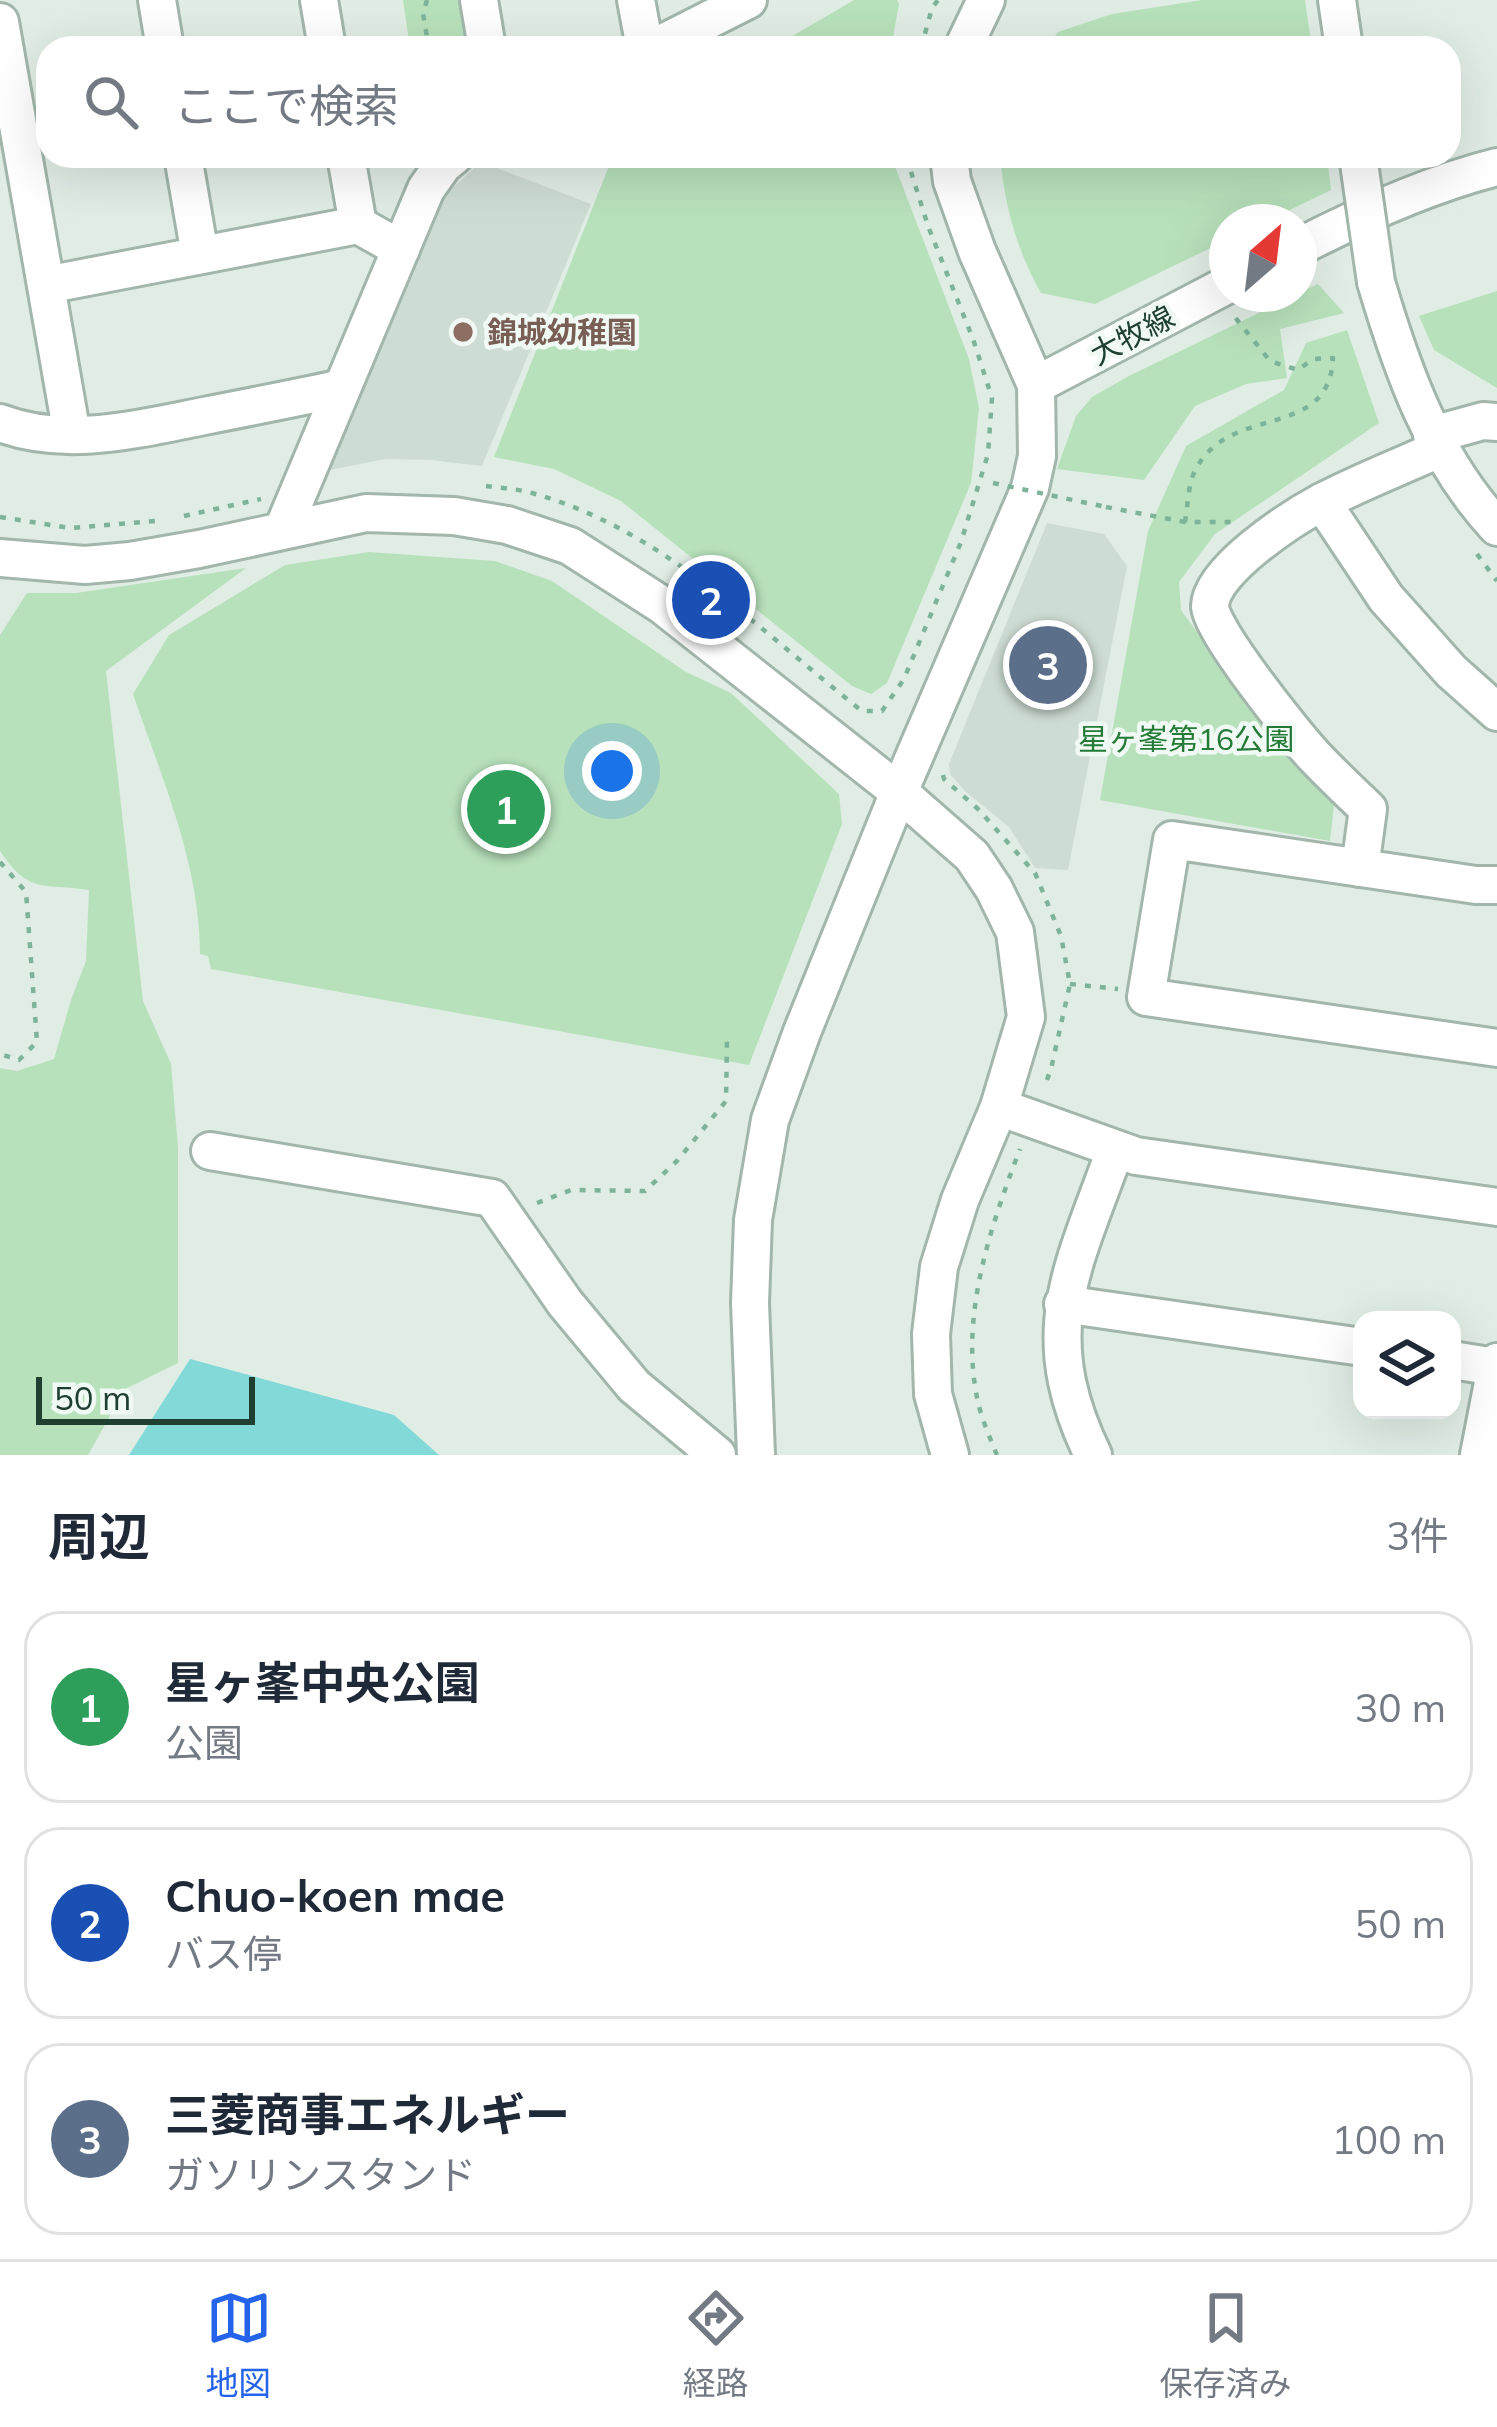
<!DOCTYPE html>
<html lang="ja">
<head>
<meta charset="utf-8">
<style>
	:root { --surface:#fff; --page:#f6f6f7; --text:#1f2937; --muted:#747a83; --line:#e0e1e3; --accent:#2563eb }
	body { margin:0; font-family:Mulish,"Noto Sans JP",sans-serif; background:var(--page); color:var(--text) }
	.controls { position:absolute; right:36px; bottom:36px; display:grid; overflow:hidden; border-radius:24px; box-shadow:0 12px 48px #0002 }
	.controls button { width:108px; height:108px; display:grid; place-items:center; padding:0; border:0; border-bottom:3px solid var(--line); background:var(--surface); color:var(--text); font:60px sans-serif }
	.compass { position:absolute; left:1209px; top:204px; width:108px; height:108px; border-radius:50%; background:var(--surface); box-shadow:0 12px 48px #0002; rotate:28deg }
	.scale { position:absolute; left:36px; bottom:30px; width:219px; box-sizing:border-box; padding-left:12px; border:6px solid #1f4031; border-top:0; font-size:33px; line-height:42px; white-space:nowrap; color:#1f4031; -webkit-text-stroke:9px #f1f9f4; paint-order:stroke }
	.you { position:absolute; left:612px; top:771px; width:42px; height:42px; margin:-30px; border:9px solid #fff; border-radius:50%; background:#1a73e8; box-shadow:0 0 0 18px #1a73e833 }
	.badge { display:grid; place-items:center; width:78px; height:78px; border-radius:50%; background:var(--accent); color:#fff; font-size:39px; font-weight:700 }
	.pin { position:absolute; translate:-50% -50%; border:6px solid #fff; box-shadow:0 3px 12px #0006 }
	.list { margin:0; padding:0; list-style:none }
	h2 { display:flex; justify-content:space-between; align-items:center; height:156px; margin:0; padding:0 48px; font-size:51px }
	h2 small { font-size:39px; font-weight:400; color:var(--muted) }
	.list li { display:grid; grid-template-columns:78px 1fr auto; gap:36px; align-items:center; box-sizing:border-box; height:192px; margin:0 24px 24px; padding:0 24px; border:3px solid var(--line); border-radius:36px }
	.list b { display:block; font-size:45px; white-space:nowrap }
	.list p { margin:0; font-size:39px; white-space:nowrap; color:var(--muted) }
	.list em { font-size:39px; font-style:normal; color:var(--muted) }
	.icon { flex:none; width:66px; height:66px; fill:none; stroke:currentColor; stroke-width:2; stroke-linecap:round; stroke-linejoin:round }
	.map { position:relative; flex:none; width:1497px; height:1455px; overflow:hidden }
	.search { position:absolute; background:var(--surface); box-shadow:0 12px 48px #0002; left:36px; right:36px; top:36px; height:132px; display:flex; align-items:center; gap:30px; box-sizing:border-box; padding:0 42px; border-radius:36px; color:var(--muted); font-size:45px }
	.sheet { height:804px; background:var(--surface) }
	nav { display:flex; justify-content:space-around; align-items:center; box-sizing:border-box; height:168px; border-top:3px solid var(--line); background:var(--surface); font-size:33px; color:var(--muted) }
	nav a { display:grid; justify-items:center; gap:6px }
	nav .on { color:var(--accent) }
	.map>svg:first-child { display:block }
</style>
</head>
<body>
<div class="map">
<svg width="1497" height="1455" viewBox="0 0 1497 1455">
	<rect width="100%" height="100%" fill="#e0ede5"/>
	<g fill="#ceddd4">
		<path d="M481 162 591 204 482 466 431 460 385 459 330 470 447 193Z"/>
		<path d="M1047 523 1104 534 1127 566 1068 870 1035 868 1009 827 965 791 950 774 949 764Z"/>
	</g>
	<g fill="#b7e1bb">
		<path d="M403 0H463L471 48H410Z"/>
		<path d="M854 0H897L899 4 891 48H772Z"/>
		<path d="M1202 0H1305L1312 48H1045L1058 32 1112 14Z"/>
		<path d="M613 156H891L969 359 979 408 971 483 887 683 871 694 852 686 621 501 554 469 494 457Z"/>
		<path d="M1000 156H1327L1331 190 1265 222H1227V240L1095 304 1041 293C1016 249 1005 206 1000 156Z"/>
		<path d="M1318 284 1344 313 1280 329 1287 378 1246 384 1195 406 1144 480 1057 469 1076 416 1092 397 1129 376Z"/>
		<path d="M1497 291V388L1434 350 1419 316Z"/>
		<path d="M1347 330 1379 423 1215 534 1179 582 1181 610 1283 751 1335 796 1330 841 1100 800 1148 531 1186 446 1284 390 1306 343Z"/>
		<path d="M369 552 495 561 552 581 686 672 731 693 839 794 842 824 749 1065 211 969 208 956 200 954C200 864 162 779 133 694L169 635 285 565Z"/>
		<path d="M246 568 106 671 143 1001 171 1064 178 1148V1363L125 1389 88 1455H0V1068L17 1071 54 1059 71 1000 86 961 89 890C44 883 29 895 0 851V635L27 593H76Z"/>
	</g>
	<path fill="#82d9d7" d="M190 1359 394 1415 439 1455H129Z"/>
	<g fill="none" stroke-linecap="round" stroke-linejoin="round">
		<g stroke="#a2b6ab" stroke-width="42">
			<g id="minor">
				<path d="M157 0 165 48"/>
				<path d="M319 0 327 48"/>
				<path d="M479 0 487 48"/>
				<path d="M636 0 645 48"/>
				<path d="M1337 0 1344 48"/>
				<path d="M0 22 72 435"/>
				<path d="M653 48 748 0"/>
				<path d="M963 48 986 0"/>
				<path d="M183 156 200 255"/>
				<path d="M346 156 358 225"/>
				<path d="M1299 247C1361 215 1429 184 1497 167"/>
				<path d="M1376 282C1402 370 1433 458 1497 527"/>
				<path d="M46 285 358 225 401 249"/>
				<path d="M1036 385 1227 285"/>
				<path d="M0 423C66 448 138 429 204 416 250 407 296 398 342 388"/>
				<path d="M1432 435 1483 421 1497 422"/>
				<path d="M1322 502 1386 598 1451 671 1497 712"/>
				<path d="M283 529 426 189 443 165 454 156"/>
				<path d="M0 558 85 565 130 561 199 549 366 513 454 516 507 525 570 546 662 605 899 792 972 856 994 889 1015 932 1026 1017 999 1107 960 1200 939 1267 931 1334 933 1394 950 1455"/>
				<path d="M1360 868 1368 809C1350 792 1332 775 1315 757 1296 737 1209 628 1210 606 1211 570 1292 518 1322 502 1360 482 1402 466 1441 448"/>
				<path d="M1497 885H1476L1172 840 1146 997 1497 1048"/>
				<path d="M999 1107 1136 1156 1497 1207"/>
				<path d="M210 1151 492 1198 565 1303 634 1386 717 1455"/>
				<path d="M1063 1304 1362 1347"/>
				<path d="M1452 1360 1496 1367"/>
				<path d="M756 1455 750 1303 753 1220 770 1120 802 1032 899 792 1030 488 1037 456 1036 385 977 251 952 181 949 156"/>
				<path d="M1093 1455C1033 1331 1073 1269 1115 1150"/>
				<path d="M1479 1455 1497 1362"/>
			</g>
		</g>
		<g stroke="#7db499" stroke-width="4.5" stroke-dasharray="6 9" stroke-linecap="butt">
			<path d="M427 0 423 14 429 48"/>
			<path d="M921 48 932 8 938 0"/>
			<path d="M1255 303 1271 294"/>
			<path d="M486 486C501 488 518 489 532 493 662 529 759 630 862 711H882L904 679 961 542 988 454 992 398 973 339 928 226 906 156"/>
			<path d="M1106 507 1185 522H1231"/>
			<path d="M184 516 261 499"/>
			<path d="M0 517 70 528 155 521"/>
			<path d="M1185 522C1188 505 1188 481 1197 467 1233 403 1329 441 1333 358L1313 359 1298 370 1270 361 1234 316"/>
			<path d="M1477 554 1497 581"/>
			<path d="M943 775 944 779 978 809 1035 873 1061 936 1070 984 1051 1069 1044 1088"/>
			<path d="M0 862 26 892 37 1042 19 1060 0 1054"/>
			<path d="M1070 984 1118 989"/>
			<path d="M537 1203 571 1190 645 1191 677 1161 726 1101 727 1041"/>
			<path d="M997 1455C990 1438 982 1420 978 1402 959 1318 990 1228 1020 1149"/>
		</g>
		<use href="#minor" stroke="#fff" stroke-width="36"/>
		<g stroke="#a2b6ab" stroke-width="42" stroke-linecap="butt">
			<path id="minor-bridge" d="M1358 156 1376 282"/>
		</g>
		<path stroke="#7db499" stroke-width="4.5" stroke-dasharray="6 9" stroke-linecap="butt" d="M993 483 1106 507"/>
		<use href="#minor-bridge" stroke="#fff" stroke-width="36"/>
	</g>
	<circle fill="#8d6e63" stroke="#f1f9f4" stroke-width="4.5" cx="463" cy="332" r="12"/>
	<g text-anchor="middle" dominant-baseline="central" stroke-width="9" stroke-linejoin="round" paint-order="stroke">
		<g font-size="30" font-weight="bold" fill="#785e54" stroke="#f1f9f4" text-anchor="start">
			<text x="487" y="332">錦城幼稚園</text>
		</g>
		<g font-size="30" fill="#1f4031" stroke="#f1f9f4">
			<text transform="translate(1132 335) rotate(-28)">大牧線</text>
		</g>
		<g font-size="30" fill="#247b37" stroke="#f1f9f4">
			<text x="1186" y="739">星ヶ峯第16公園</text>
		</g>
	</g>
</svg>
<div class="controls">
<button><svg class="icon" aria-label="layers" viewBox="0 0 24 24"><path d="M12 4l9 5-9 5-9-5zM3 14l9 5 9-5"/></svg></button>
</div>
<svg class="compass" viewBox="-18 -18 36 36"><path d="M0-13l5 13h-10z" fill="#e53935"/><path d="M0 13l5-13h-10z" fill="#747a83"/></svg>
<div class="scale">50 m</div>
<div class="you"></div>
<div class="pin badge" style="left:506px;top:809px;background:#2e9e5b">1</div>
<div class="pin badge" style="left:711px;top:600px;background:#1a4fb4">2</div>
<div class="pin badge" style="left:1048px;top:665px;background:#5c6f8a">3</div>
<div class="search"><svg class="icon" aria-label="search" viewBox="0 0 24 24"><circle cx="10" cy="10" r="6"/><path d="M15 15l6 6"/></svg>ここで検索</div>
</div>
<section class="sheet">
<h2>周辺<small>3件</small></h2>
<ul class="list">
<li><span class="badge" style="background:#2e9e5b">1</span><div><b>星ヶ峯中央公園</b><p>公園</p></div><em>30 m</em></li>
<li><span class="badge" style="background:#1a4fb4">2</span><div><b>Chuo-koen mae</b><p>バス停</p></div><em>50 m</em></li>
<li><span class="badge" style="background:#5c6f8a">3</span><div><b>三菱商事エネルギー</b><p>ガソリンスタンド</p></div><em>100 m</em></li>
</ul>
</section>
<nav>
<a class="on"><svg class="icon" aria-label="map" viewBox="0 0 24 24"><path d="M3 6l6-2 6 2 6-2v14l-6 2-6-2-6 2zM9 4v14M15 6v14"/></svg>地図</a>
<a><svg class="icon" aria-label="directions" viewBox="0 0 24 24"><path d="M12 3l9 9-9 9-9-9zM9 14v-3h6M13 9l2 2-2 2"/></svg>経路</a>
<a><svg class="icon" aria-label="saved" viewBox="0 0 24 24"><path d="M7 4h10v16l-5-4-5 4z"/></svg>保存済み</a>
</nav>
</body>
</html>
